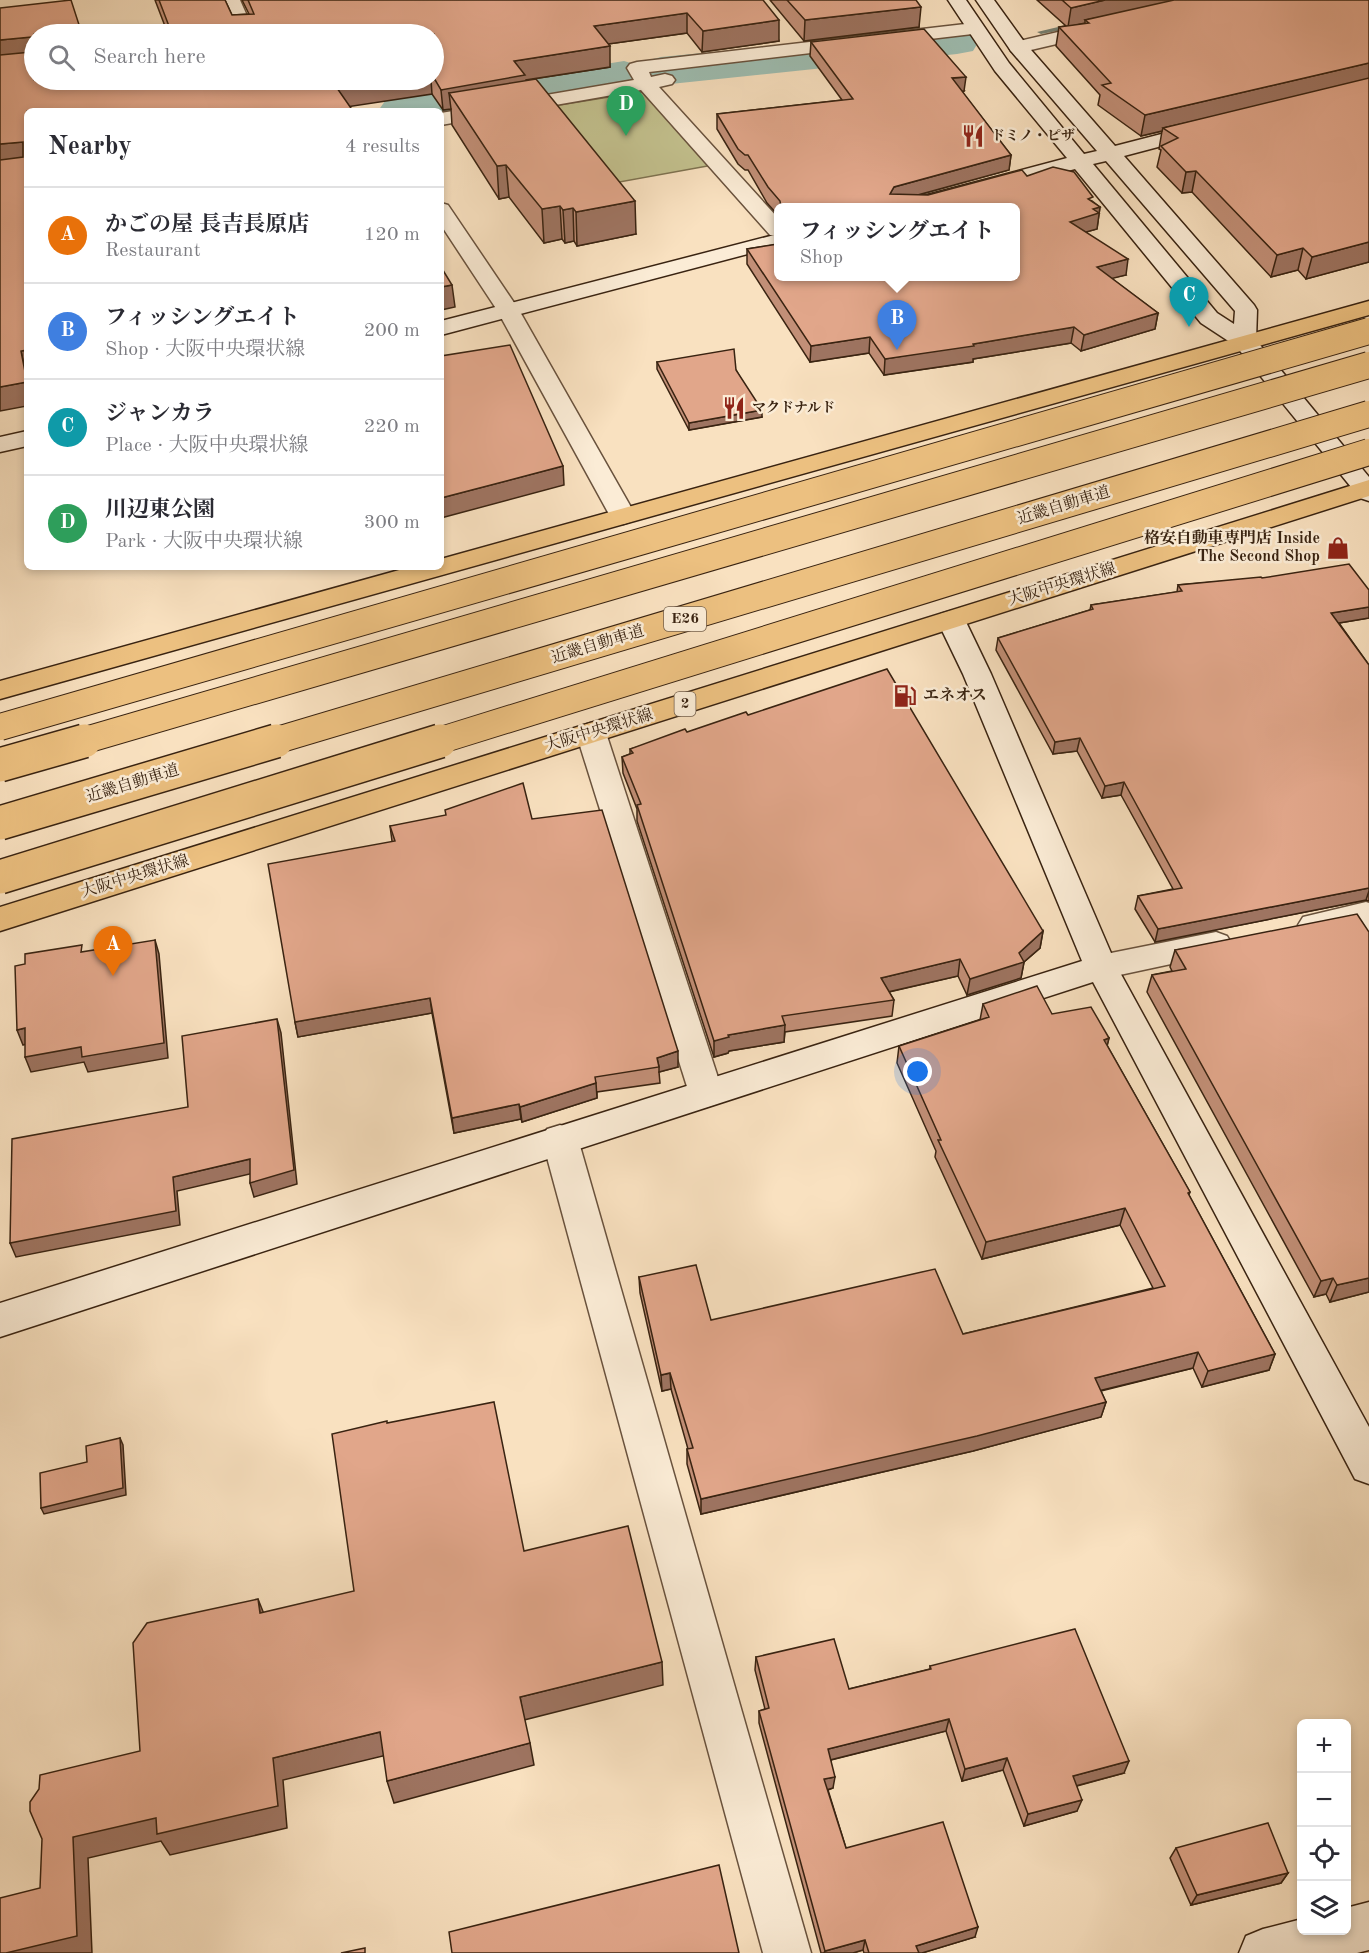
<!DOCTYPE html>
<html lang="en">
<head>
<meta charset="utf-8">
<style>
	:root { --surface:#fff; --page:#f7f7f7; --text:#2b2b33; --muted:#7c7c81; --line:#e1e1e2; --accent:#8f2418 }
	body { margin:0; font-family:"Old Standard TT","Noto Serif JP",serif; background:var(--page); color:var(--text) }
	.controls { position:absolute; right:18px; bottom:18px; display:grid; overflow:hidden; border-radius:9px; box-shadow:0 3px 9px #0003 }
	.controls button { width:54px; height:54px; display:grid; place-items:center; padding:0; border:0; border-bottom:2px solid var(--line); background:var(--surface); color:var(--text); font:30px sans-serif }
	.you { position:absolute; left:918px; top:1072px; width:21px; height:21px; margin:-15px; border:4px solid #fff; border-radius:50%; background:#1a73e8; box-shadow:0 0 0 9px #1a73e833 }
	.badge { display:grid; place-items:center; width:39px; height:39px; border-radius:50%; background:var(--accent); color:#fff; font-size:20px; font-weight:700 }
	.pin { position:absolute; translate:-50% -50px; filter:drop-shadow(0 2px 3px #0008) }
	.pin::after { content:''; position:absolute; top:32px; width:21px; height:18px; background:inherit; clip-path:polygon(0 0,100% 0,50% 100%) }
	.popup { position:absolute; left:774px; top:203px; width:246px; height:78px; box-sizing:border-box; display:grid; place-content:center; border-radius:9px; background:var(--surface); filter:drop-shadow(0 2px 4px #0005); font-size:20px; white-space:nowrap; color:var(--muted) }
	.popup b { font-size:22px; color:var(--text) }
	.popup::after { content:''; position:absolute; left:50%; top:100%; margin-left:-12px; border:12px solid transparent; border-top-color:var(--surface) }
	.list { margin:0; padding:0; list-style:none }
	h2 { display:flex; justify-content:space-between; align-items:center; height:78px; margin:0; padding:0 24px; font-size:26px }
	h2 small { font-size:20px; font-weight:400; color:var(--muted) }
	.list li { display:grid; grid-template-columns:39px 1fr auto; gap:18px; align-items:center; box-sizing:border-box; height:96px; padding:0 24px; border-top:2px solid var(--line) }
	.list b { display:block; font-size:22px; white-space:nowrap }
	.list p { margin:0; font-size:20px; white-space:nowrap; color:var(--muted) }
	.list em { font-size:20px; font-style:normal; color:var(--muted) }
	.icon { flex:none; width:33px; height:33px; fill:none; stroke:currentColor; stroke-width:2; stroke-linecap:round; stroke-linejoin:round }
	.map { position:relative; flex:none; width:1369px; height:1953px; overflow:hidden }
	.search { position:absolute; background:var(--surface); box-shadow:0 3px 9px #0003; left:24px; top:24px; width:420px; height:66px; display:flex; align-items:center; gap:15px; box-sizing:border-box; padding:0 21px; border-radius:33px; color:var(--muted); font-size:22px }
	.panel { position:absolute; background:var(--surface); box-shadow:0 3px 9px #0003; left:24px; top:108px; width:420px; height:462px; border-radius:9px }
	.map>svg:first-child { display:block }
</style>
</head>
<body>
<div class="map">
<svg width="1369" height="1953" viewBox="0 0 1369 1953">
	<rect width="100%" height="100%" fill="#f9e1c0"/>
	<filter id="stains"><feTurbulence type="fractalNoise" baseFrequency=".00333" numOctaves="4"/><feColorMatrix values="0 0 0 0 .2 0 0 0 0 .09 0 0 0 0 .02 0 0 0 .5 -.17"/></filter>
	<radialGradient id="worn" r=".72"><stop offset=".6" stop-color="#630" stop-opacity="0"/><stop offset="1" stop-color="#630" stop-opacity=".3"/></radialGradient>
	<path fill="#c3c18e" stroke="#7e7250" stroke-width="1.5" d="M640 92 649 94 713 165 603 185 541 108Z"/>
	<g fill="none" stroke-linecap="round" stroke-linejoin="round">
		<path fill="#768072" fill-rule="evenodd" d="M1075 23 1079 25 1078 27 1041 34 1037 32Z"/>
		<path fill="#9ebeb2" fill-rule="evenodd" d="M957 28 973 31 979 41 973 51 957 54 661 85 644 80 640 85 624 89 441 119V111H378L385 101 402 97 624 61 641 66 645 61 661 57Z"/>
		<g stroke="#69523d" stroke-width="3">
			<g id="street">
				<path d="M222 0H240L255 34H237Z"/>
				<path d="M1101 22 1108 24 1110 28 1108 32 1018 53 1011 51 1009 47 1011 43Z"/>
				<path d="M974 23 981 25 983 29 981 33 649 72 651 77 665 74 672 76 675 80 672 84 659 87 778 218V236L770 235 641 90 441 125V113L634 80 627 68 630 64 637 62Z"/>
				<path d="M441 203 448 205 519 310 636 516 632 521 623 524 614 521 610 516 497 310 441 225Z"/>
				<path d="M591 723 601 726 606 733 723 1093 718 1103 706 1107 694 1103 689 1093 576 733 581 726Z"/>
				<path d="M1366 902 1369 903V931C1346 924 1325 940 1303 933L1298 925 1303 917Z"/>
				<path d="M1216 932 1227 936 1232 944 1227 952 1101 979 1089 976 1085 967 1089 958 1101 955Z"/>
				<path d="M560 1125 573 1129 578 1139 811 1953H763L542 1139 547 1129Z"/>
			</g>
		</g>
		<g stroke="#392311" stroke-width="3">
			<g id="secondary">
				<path d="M948 0H966L1009 63 1084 154 1097 151 1011 51 976 0H994L1025 43 1115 146 1204 123 1211 125 1214 129 1211 133 1124 156 1254 305 1257 310 1256 340 1369 477V501L1360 498 1236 346 1201 323 1075 169 927 208H890L893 204 1067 158 995 71ZM1106 161 1235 311 1234 324 1217 313 1093 164Z"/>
				<path d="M778 234V246L441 335V321Z"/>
				<path d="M27 431V446L0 452V437Z"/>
				<path d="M951 611 961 614 965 620 991 674 1117 967 1369 1427V1484L1355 1479 1093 982 0 1337V1303L1082 961 963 674 937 620 941 614Z"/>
				<path d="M1369 1902V1950L1357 1953H1239L1246 1936 1263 1929 1302 1919V1930H1346V1908Z"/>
			</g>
		</g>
		<g stroke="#392311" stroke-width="3">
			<g id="primary">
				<path d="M1369 301V315L0 699V681L410 567H441V559Z"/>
				<path d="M1369 480V496L0 931V907Z"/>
			</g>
		</g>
		<use href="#street" fill="#fbecd6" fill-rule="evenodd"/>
		<use href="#secondary" fill="#fbecd6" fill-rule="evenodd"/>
		<use href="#primary" fill="#ecc080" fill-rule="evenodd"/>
		<g stroke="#392311" stroke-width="28" stroke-linecap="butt">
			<g id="highway-bridge-far1">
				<path d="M0 727 1369 331"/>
				<path d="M79 742 1369 365"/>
				<path d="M271 742 1369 414"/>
				<path d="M435 742 1369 452"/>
			</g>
		</g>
		<g stroke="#392311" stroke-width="36" stroke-linecap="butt">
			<g id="highway-bridge">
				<path d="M0 765 84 741"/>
				<path d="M0 823 276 741"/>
				<path d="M0 877 440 741"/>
			</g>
		</g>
		<use href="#highway-bridge-far1" stroke="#ecc080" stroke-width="26"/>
		<use href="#highway-bridge" stroke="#ecc080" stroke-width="33"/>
	</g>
	<g fill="#c28f77" stroke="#392311" stroke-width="1.5">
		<path d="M155 0H225L232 15 249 14 242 0H763L779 41 702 52 687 33 608 44 610 67 526 80 636 234 577 246 574 241 565 243 562 239 544 243 509 197 499 199 452 125 451 109 443 110 432 94 27 111 34 80H434V34H168Z"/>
		<path d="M770 0H916L919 27 804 41Z"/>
		<path d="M1037 0H1369V262L1306 279 1298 270 1271 277 1192 192 1182 193 1157 167 1161 150 1159 149 1162 131 1141 136 1098 105 1100 95 1056 46 1059 27 1066 26Z"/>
		<path d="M811 42 964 91 962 92 1011 155 1009 170 918 195H928L1027 176 1092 201 1100 207 1097 229 1086 232 1126 275 1111 278 1158 313 1155 329 1081 351 1071 343 973 359V362L884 375 869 353 810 362 747 264V249L1016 207H778V215L767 203 748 170H745L738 164 717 129V114L842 100 810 56Z"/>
		<path d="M657 362 736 370 762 417 689 430 657 369Z"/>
		<path d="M1262 578 1369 618 1339 623 1369 665V901L1366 900 1155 942 1135 909 1138 896 1173 889 1121 795 1102 798 1077 751 1053 754 996 650 998 638 1090 610 1091 605 1177 592 1178 585Z"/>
		<path d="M748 715 1043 931 1040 948 1024 962 1021 978 967 995 958 976 889 992 894 1000 892 1016 785 1032 784 1042 729 1051 728 1053 714 1057 637 821V809L623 773 622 757 630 754V749Z"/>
		<path d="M532 819 678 1067 659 1072 660 1083 597 1092V1098L522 1122 521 1119 454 1133 432 1013 298 1037 295 1022 392 841 390 826Z"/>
		<path d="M1369 932V1292L1330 1302 1326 1294 1314 1297 1147 992 1152 975 1172 971 1170 967 1175 950Z"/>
		<path d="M983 1004 1052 1014 1109 1038 1107 1045 1190 1192 1189 1195 1275 1354 1269 1370 1202 1387 1193 1368 1101 1391 1106 1402 1101 1417 973 1451 701 1514 687 1464V1449H688L671 1389 662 1391 640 1293 639 1277 711 1320 963 1334 1153 1288 1120 1225 982 1259 935 1157 936 1151 897 1063 899 1046 980 1020Z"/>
		<path d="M756 1657 849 1689 930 1669V1666L1124 1773 1077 1786V1811L1024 1826 1003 1770 962 1781 946 1731 831 1760 833 1788 828 1790 846 1848 975 1937 922 1953H864L863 1950 853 1953H821L759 1723V1711L765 1709 755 1670Z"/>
		<path d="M1176 1848 1288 1873 1281 1883 1191 1905 1170 1858Z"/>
	</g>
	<g fill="#9e7461" stroke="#392311" stroke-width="1.5">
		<path d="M1105 0H1188L1085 20V23L1068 27 1071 8Z"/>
		<path d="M921 7 919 27 804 41 805 20Z"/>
		<path d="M687 13V33L594 46V26Z"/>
		<path d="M779 20V41L702 52 703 31Z"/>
		<path d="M31 37 34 53 0 61V40Z"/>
		<path d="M610 46V67L526 80 527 96 449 93 451 109 443 110 441 90 514 61Z"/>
		<path d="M1369 63V82L1163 128 1162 131 1141 136 1145 115Z"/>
		<path d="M966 77 964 91 951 93 952 78Z"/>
		<path d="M391 80H431L432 94 340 108 337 88Z"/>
		<path d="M23 142 27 157 0 166V144Z"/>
		<path d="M1011 155 1009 170 892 202 890 194 894 187Z"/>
		<path d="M506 165 509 197 499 199 497 166Z"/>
		<path d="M1196 171 1192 192 1182 193 1186 172Z"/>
		<path d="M635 201 636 234 577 246 576 212Z"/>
		<path d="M560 206 562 239 544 243 542 209Z"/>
		<path d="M1100 207 1097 229 1068 237 1070 222 1093 209Z"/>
		<path d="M573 208 574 241 565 243 563 210Z"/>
		<path d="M1369 242V262L1306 279 1312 257Z"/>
		<path d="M1303 248 1298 270 1271 277 1277 255Z"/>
		<path d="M1128 259 1126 275 1094 283 1097 267Z"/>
		<path d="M452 285 455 307 441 310V287Z"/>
		<path d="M1158 313 1155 329 1081 351 1084 335Z"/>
		<path d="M1074 327 1071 343 973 359V362L884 375 885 359Z"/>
		<path d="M870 337 869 353 810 362 811 346Z"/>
		<path d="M27 350V379L21 351Z"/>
		<path d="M27 382V406L0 411V387Z"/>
		<path d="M762 410V417L689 430V423Z"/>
		<path d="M563 466 564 485 441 518V498Z"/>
		<path d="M1369 607V618L1327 625 1331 613Z"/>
		<path d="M1080 738 1077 751 1053 754 1055 742Z"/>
		<path d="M1124 782 1121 795 1102 798 1105 786Z"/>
		<path d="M1369 888V891L1366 900 1155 942 1158 929Z"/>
		<path d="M1043 931 1040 948 1024 962 1021 978 967 995 970 979 1019 953Z"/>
		<path d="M155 940 159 954 168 1058 88 1072 84 1062 31 1072 25 1057Z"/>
		<path d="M960 959 958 976 879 994 881 978Z"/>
		<path d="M430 998 432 1013 298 1037 295 1022Z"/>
		<path d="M277 1019 281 1033 297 1184 254 1197 250 1183Z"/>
		<path d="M785 1025 784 1042 729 1051 728 1053 714 1057V1041L728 1035Z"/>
		<path d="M25 1028 30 1043 23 1045 17 1030Z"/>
		<path d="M1109 1038 1105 1055 1104 1040Z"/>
		<path d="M678 1051V1067L659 1072V1067L657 1058Z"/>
		<path d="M596 1083 597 1098 522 1122 520 1107Z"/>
		<path d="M519 1104 521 1119 454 1133 452 1118Z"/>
		<path d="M250 1159 254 1173 177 1191 180 1225 16 1257 10 1243 173 1177Z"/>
		<path d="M1125 1208 1120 1225 982 1259 986 1242Z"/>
		<path d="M1333 1278 1326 1294 1314 1297 1321 1281Z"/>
		<path d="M1369 1278V1292L1330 1302 1337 1285Z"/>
		<path d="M1198 1352 1193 1368 1090 1393 1095 1378Z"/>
		<path d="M1275 1354 1269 1370 1202 1387 1208 1371Z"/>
		<path d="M670 1373 671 1389 662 1391 661 1375Z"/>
		<path d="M1106 1402 1101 1417 973 1451 701 1514V1499Z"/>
		<path d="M120 1438 123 1445 126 1495 44 1514 41 1508Z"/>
		<path d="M258 1599 268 1624 260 1613Z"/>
		<path d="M662 1662 663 1685 524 1720 520 1697Z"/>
		<path d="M949 1719 946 1731 826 1761 828 1749Z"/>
		<path d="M380 1732 387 1755 283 1780 287 1828 170 1855 161 1841 88 1858 92 1953H6L73 1837 273 1758Z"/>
		<path d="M530 1743 534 1765 394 1803 387 1781Z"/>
		<path d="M1007 1758 1003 1770 962 1781 965 1769Z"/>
		<path d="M1129 1761 1124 1773 1068 1788 1073 1776Z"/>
		<path d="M835 1777 833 1788 823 1791 824 1779Z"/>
		<path d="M1082 1800 1077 1811 1024 1826 1028 1814Z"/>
		<path d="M1288 1873 1281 1883 1191 1905 1197 1895Z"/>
		<path d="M978 1927 975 1937 922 1953H914L916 1946Z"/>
		<path d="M865 1940 863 1950 853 1953H824L825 1951Z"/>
	</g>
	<g fill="#e1a68a" stroke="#392311" stroke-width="1.5">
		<path d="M71 0 82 34H34V80H391L337 88 353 111H27V350L21 351 27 382 0 387V160L23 157V142L0 144V55L31 52V37L0 40V8Z"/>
		<path d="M159 0H225L232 15 254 14 248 0H763L779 20 703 31 687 13 594 26 610 46 514 61 525 75 441 90 434 78V34H172Z"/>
		<path d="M787 0H916L921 7 805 20Z"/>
		<path d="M1062 0H1105L1071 8Z"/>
		<path d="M1174 0H1369V63L1145 115 1102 85 1111 83 1059 27 1089 23 1085 20Z"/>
		<path d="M924 29 966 77 952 78 1011 155 894 187 890 194 928 195 1022 170 1027 176 1053 167 1074 172 1093 197 1088 199 1100 207 1093 209 1099 213 1070 222 1128 259 1097 267 1158 313 1084 335 1074 327 973 344 974 346 885 359 870 337 811 346 747 249 778 244V276H1016V207H781L780 201 768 187 748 155H745L738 149 717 114 853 99 811 42Z"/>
		<path d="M1369 78V242L1312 257 1303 248 1277 255 1196 171 1186 172 1161 146 1178 138 1163 128Z"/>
		<path d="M536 79 635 201 576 212 573 208 563 210 560 206 542 209 506 165 497 166 449 93Z"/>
		<path d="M441 267 452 285 441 287Z"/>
		<path d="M510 345 563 466 441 498V356Z"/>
		<path d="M734 349 736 370 762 410 689 423 657 362Z"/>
		<path d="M1349 564 1369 590V607L1331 613 1369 665V888L1158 929 1138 896 1182 888 1124 782 1105 786 1080 738 1055 742 998 638 1093 609 1091 605 1182 591 1178 585 1261 577 1262 578Z"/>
		<path d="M887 669 1043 931 1019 953 1024 962 970 979 960 959 881 978 894 1000 782 1016 785 1025 728 1035 729 1037 714 1041 637 805 641 804 622 757 633 753 630 749 685 729 687 732 746 712 748 715Z"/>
		<path d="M523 783 532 819 602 810 678 1051 657 1058 659 1067 595 1077 596 1083 520 1107 519 1104 452 1118 430 998 295 1022 268 864 395 841 390 826 446 815 445 810Z"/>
		<path d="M1357 914 1369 932V1278L1337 1285 1333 1278 1321 1281 1152 975 1186 969 1175 950Z"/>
		<path d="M155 940 164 1043 82 1057 81 1047 25 1057V1028L17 1030 15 966 25 964V954L82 945 81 952Z"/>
		<path d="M1037 986 1052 1014 1091 1007 1109 1038 1104 1040 1190 1192 1188 1193 1275 1354 1208 1371 1198 1352 1095 1378 1106 1402 977 1436 701 1499 687 1449 693 1448 670 1373 661 1375 639 1277 696 1265 711 1320 935 1269 963 1334 1165 1286 1125 1208 986 1242 938 1140H941L899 1046 989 1017 983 1004Z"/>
		<path d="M277 1019 294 1170 250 1183V1159L173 1177 176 1211 10 1243 12 1139 188 1107 182 1036Z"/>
		<path d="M494 1402 524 1551 628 1526 662 1662 520 1697 530 1743 387 1781 380 1732 273 1758 278 1806 157 1834 156 1818 73 1837 77 1936 6 1953H0V1898L40 1888 42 1839 30 1811V1802L39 1789 40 1775 140 1751 133 1643 147 1623 258 1599 260 1613 354 1591 332 1434 387 1421V1423Z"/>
		<path d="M120 1438 123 1488 41 1508 40 1473 87 1462 86 1446Z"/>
		<path d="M1075 1629 1129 1761 1073 1776 1082 1800 1028 1814 1007 1758 965 1769 949 1719 828 1749 835 1777 824 1779 846 1848 943 1822 978 1927 916 1946 919 1953H869L865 1940 825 1951 759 1711 769 1708 756 1657 834 1639 849 1689 931 1669 930 1666Z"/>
		<path d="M1268 1823 1288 1873 1197 1895 1176 1848Z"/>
		<path d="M719 1865 739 1953H452L449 1932Z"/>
		<path d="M365 1948V1953H341Z"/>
	</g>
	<defs>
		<g id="restaurant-bare" transform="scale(1.8)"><path d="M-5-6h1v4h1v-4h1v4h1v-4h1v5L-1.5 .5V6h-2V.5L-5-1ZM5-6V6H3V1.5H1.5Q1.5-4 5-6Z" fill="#8f2418" stroke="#fbecd6" stroke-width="2.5" paint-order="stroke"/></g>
		<g id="shop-bare" transform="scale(1.8)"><path d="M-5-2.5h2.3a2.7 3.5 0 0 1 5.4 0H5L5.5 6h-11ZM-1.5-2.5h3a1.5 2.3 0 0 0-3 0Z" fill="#8f2418" stroke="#fbecd6" stroke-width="2.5" paint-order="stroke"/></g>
		<g id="fuel-bare" transform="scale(1.8)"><path d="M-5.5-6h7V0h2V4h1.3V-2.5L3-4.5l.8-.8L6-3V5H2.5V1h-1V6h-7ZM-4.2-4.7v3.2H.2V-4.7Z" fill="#8f2418" stroke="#fbecd6" stroke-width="2.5" paint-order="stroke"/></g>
	</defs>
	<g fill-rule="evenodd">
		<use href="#restaurant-bare" x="973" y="136"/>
		<use href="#restaurant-bare" x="734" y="408"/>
		<use href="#shop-bare" x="1338" y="548"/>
		<use href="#fuel-bare" x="905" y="696"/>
	</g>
	<g text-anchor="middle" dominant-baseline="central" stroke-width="5" stroke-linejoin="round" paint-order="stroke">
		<g font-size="14" font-weight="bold" fill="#392311" stroke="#fbecd6" text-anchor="start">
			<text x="991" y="136">ドミノ・ピザ</text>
			<text x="752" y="408">マクドナルド</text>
		</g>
		<g fill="#fbecd6" stroke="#735f4c" stroke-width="1.5">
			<rect x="664" y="607" width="42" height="24" rx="4.5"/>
			<rect x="674.5" y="692" width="21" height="24" rx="4.5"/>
		</g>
		<g font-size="15" font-weight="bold" fill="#392311">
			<text x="685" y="619">E26</text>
			<text x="685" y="704">2</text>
		</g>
		<g font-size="16" fill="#392311" stroke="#fbecd6">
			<text transform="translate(1064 506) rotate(-17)">近畿自動車道</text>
			<text transform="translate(1062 585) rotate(-17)">大阪中央環状線</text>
			<text transform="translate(598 645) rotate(-17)">近畿自動車道</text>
			<text transform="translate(599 731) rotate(-17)">大阪中央環状線</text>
			<text transform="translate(133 784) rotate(-17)">近畿自動車道</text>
			<text transform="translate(135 877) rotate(-17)">大阪中央環状線</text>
		</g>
		<g font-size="16" font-weight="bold" fill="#392311" stroke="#fbecd6" text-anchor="end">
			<text x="1320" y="539">格安自動車専門店 Inside<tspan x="1320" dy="18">The Second Shop</tspan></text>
			<text x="923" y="696" text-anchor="start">エネオス</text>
		</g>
	</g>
	<rect width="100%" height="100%" filter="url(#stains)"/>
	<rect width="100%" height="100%" fill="url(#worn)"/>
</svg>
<div class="controls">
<button>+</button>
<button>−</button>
<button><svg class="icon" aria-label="locate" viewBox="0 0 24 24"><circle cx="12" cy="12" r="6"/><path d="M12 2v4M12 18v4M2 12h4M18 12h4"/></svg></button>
<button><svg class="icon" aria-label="layers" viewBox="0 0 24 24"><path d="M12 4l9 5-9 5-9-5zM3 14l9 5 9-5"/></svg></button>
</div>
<div class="you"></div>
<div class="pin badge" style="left:113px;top:976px;background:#e8710a">A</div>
<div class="pin badge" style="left:897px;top:350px;background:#3f7fe0">B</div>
<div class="popup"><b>フィッシングエイト</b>Shop</div>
<div class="pin badge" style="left:1189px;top:327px;background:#0f9aa8">C</div>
<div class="pin badge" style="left:626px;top:136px;background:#2e9e5b">D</div>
<div class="search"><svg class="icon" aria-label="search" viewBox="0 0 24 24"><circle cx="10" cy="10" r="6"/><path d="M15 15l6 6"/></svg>Search here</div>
<section class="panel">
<h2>Nearby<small>4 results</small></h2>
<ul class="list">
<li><span class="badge" style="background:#e8710a">A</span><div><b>かごの屋 長吉長原店</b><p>Restaurant</p></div><em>120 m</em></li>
<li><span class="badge" style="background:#3f7fe0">B</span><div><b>フィッシングエイト</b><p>Shop · 大阪中央環状線</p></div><em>200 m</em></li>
<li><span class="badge" style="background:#0f9aa8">C</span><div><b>ジャンカラ</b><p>Place · 大阪中央環状線</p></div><em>220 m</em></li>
<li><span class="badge" style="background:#2e9e5b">D</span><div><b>川辺東公園</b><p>Park · 大阪中央環状線</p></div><em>300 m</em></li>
</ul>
</section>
</div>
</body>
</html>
